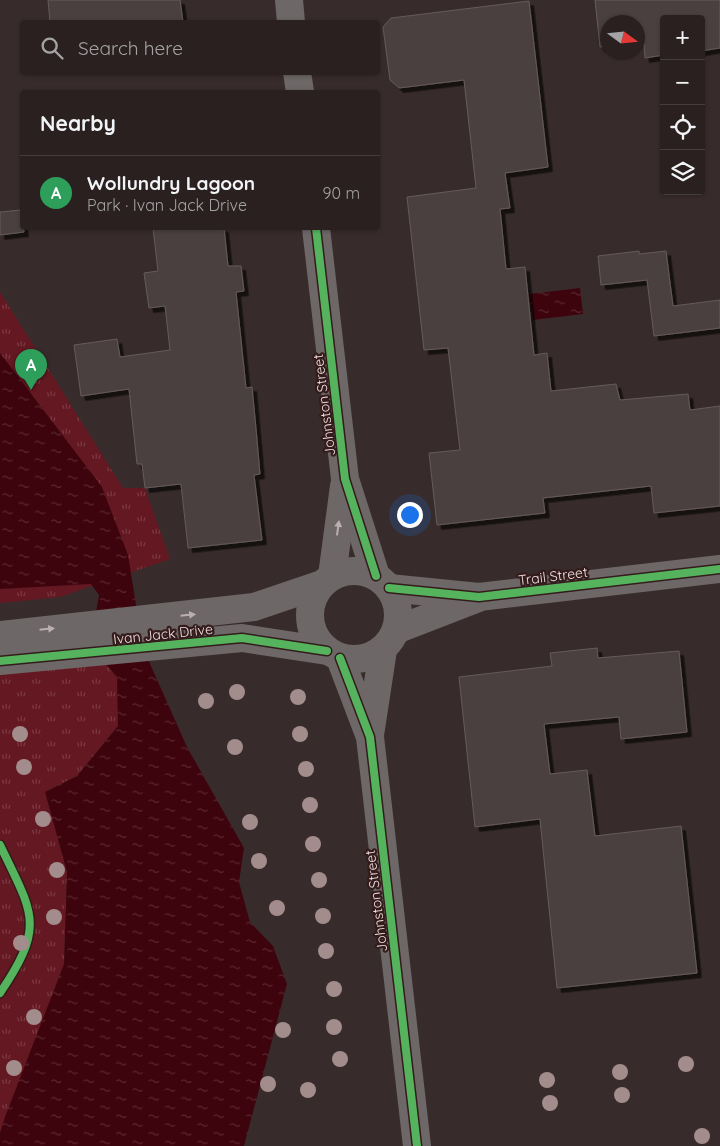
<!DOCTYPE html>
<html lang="en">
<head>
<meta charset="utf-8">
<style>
	:root { --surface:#2a2020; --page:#322829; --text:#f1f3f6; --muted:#a5a3a5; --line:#463e3e; --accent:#b0a0a0 }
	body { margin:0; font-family:Quicksand,sans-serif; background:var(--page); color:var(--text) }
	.controls { position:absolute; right:15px; top:15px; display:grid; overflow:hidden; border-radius:5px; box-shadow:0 1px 4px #0004 }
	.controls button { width:45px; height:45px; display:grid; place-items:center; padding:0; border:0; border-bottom:1px solid var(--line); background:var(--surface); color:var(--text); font:25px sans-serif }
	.compass { position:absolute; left:600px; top:15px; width:45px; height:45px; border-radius:50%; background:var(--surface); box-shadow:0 1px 4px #0004; rotate:105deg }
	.you { position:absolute; left:409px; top:514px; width:18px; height:18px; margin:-12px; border:4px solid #fff; border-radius:50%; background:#1a73e8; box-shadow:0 0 0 8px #1a73e833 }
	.badge { display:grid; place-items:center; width:32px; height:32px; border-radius:50%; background:var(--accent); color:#fff; font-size:16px; font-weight:700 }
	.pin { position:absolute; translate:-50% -41px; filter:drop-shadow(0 1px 2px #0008) }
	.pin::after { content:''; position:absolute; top:26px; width:18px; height:15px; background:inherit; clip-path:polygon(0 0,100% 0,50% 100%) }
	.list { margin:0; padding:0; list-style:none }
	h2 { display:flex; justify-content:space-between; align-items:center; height:65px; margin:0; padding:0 20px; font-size:21px }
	h2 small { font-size:16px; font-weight:400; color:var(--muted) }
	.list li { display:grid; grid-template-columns:32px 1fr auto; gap:15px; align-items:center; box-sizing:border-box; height:75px; padding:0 20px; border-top:1px solid var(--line) }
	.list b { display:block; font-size:19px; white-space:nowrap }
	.list p { margin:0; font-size:16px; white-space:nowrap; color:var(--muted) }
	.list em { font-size:16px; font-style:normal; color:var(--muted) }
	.icon { flex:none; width:28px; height:28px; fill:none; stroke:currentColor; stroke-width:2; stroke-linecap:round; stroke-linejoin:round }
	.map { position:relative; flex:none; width:720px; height:1146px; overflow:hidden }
	.search { position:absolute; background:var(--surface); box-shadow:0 1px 4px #0004; left:20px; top:20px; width:360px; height:55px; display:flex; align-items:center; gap:12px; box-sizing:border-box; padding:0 18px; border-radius:5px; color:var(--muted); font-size:19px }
	.panel { position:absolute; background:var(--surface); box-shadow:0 1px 4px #0004; left:20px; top:90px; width:360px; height:140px; border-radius:5px }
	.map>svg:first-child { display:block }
</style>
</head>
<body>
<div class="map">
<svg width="720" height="1146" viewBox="0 0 720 1146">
	<defs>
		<pattern id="grass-tufts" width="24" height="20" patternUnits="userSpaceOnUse" patternTransform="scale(1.25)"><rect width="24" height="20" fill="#641822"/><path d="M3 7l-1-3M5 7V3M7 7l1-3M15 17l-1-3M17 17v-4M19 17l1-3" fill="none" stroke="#7b3942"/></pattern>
		<pattern id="water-ripples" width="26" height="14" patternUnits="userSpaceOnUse" patternTransform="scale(1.25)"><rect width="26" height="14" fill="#3e040d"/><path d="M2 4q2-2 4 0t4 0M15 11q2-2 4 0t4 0" fill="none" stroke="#5a2830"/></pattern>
		<filter id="shadow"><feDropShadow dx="4.5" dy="4.5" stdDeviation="0" flood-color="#0009"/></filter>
	</defs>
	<rect width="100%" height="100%" fill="#382b2b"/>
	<g fill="url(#grass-tufts)">
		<path d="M0 292 123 488H145L170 559 60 597 0 603Z"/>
		<path d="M96 653 117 677 118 726 77 776 45 792 67 872 64 964 0 1133V661Z"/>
	</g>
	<g fill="url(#water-ripples)">
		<path d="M580 288 583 314 533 320 529 294Z"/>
		<path d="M0 353 102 487 128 555 143 648 187 747 244 848 239 882 250 922 273 946 287 984 244 1146H0V1133L5 1117 64 964 67 872 45 792 77 776 118 726 117 677 96 653 94 624 99 595 91 584 0 589Z"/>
	</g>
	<g fill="#4c4141" stroke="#665a5a" filter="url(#shadow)">
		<path d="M48 0H180L183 22H50Z"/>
		<path d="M595 0H720V48L701 51V19H664V55L645 58 644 44 638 43V22H608V46L600 47Z"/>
		<path d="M529 1 548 167 505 173 510 208 500 209 506 269 525 267 534 355 547 353 551 391 616 384 620 400 688 394 690 410 720 406V506L654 513 651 486 543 498 545 513 437 525 429 453 460 450 448 348 424 350 407 197 476 188 464 80 399 88 390 80 383 27 391 18Z"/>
		<path d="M21 210 24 232 0 235V212Z"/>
		<path d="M153 228H224L228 266H241L244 291 236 292 246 388 252 387 256 429 260 474 254 475 262 540 188 548 181 484 145 488 142 464H137L129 389 81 396 74 345 117 339 120 357 170 350 165 306 149 308 144 273 158 271Z"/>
		<path d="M639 251V254L666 251 673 306 720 300V328L654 336 647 280 601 285 598 256Z"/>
		<path d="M597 648 598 658 679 651 687 732 621 739 619 717 544 724 550 774 587 770 595 836 681 826 697 973 557 988 540 819 475 827 459 677 552 666 550 653Z"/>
	</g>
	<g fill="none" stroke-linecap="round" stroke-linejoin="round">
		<g stroke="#6d6767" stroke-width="28">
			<path d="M289 0 291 22"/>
			<path d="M297 72 300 92"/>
			<path d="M316 228 345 479 376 576"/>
			<circle cx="354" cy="615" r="44"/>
			<path d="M332 576 344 486"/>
			<path d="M389 588 479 597 720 569"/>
			<path d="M396 630 476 599"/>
			<path d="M0 635 254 607 322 584"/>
			<path d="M340 658 370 737 417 1146"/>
			<path d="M0 661 242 638 327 651"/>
			<path d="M370 735 383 650"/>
		</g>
		<g stroke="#341c1c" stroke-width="11">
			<g id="cycleway">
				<path d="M316 228 345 479 376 576"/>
				<path d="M389 588 479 597 720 569"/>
				<path d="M340 658 370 737 417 1146"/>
				<path d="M0 661 242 638 327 651"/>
				<path d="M0 845C33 914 46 925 0 993"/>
			</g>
		</g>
		<use href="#cycleway" stroke="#56b35d" stroke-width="8"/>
	</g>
	<g fill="#a28d8c">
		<circle cx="237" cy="692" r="8"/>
		<circle cx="298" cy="697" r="8"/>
		<circle cx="206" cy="701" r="8"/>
		<circle cx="20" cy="734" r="8"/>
		<circle cx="300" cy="734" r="8"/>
		<circle cx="235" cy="747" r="8"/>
		<circle cx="24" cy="767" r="8"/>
		<circle cx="306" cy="769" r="8"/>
		<circle cx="310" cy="805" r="8"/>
		<circle cx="43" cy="819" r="8"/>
		<circle cx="250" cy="822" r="8"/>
		<circle cx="313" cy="844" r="8"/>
		<circle cx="259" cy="861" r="8"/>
		<circle cx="57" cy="870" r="8"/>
		<circle cx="319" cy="880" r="8"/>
		<circle cx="277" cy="908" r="8"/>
		<circle cx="323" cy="916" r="8"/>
		<circle cx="54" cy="917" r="8"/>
		<circle cx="21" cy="943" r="8"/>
		<circle cx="326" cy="951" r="8"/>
		<circle cx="334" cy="989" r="8"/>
		<circle cx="34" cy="1017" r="8"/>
		<circle cx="334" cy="1027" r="8"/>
		<circle cx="283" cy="1030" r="8"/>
		<circle cx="340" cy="1059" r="8"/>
		<circle cx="686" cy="1064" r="8"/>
		<circle cx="14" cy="1068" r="8"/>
		<circle cx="620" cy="1072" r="8"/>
		<circle cx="547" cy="1080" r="8"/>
		<circle cx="268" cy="1084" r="8"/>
		<circle cx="308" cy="1090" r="8"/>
		<circle cx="622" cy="1095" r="8"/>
		<circle cx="550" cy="1103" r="8"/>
		<circle cx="702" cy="1136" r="8"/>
	</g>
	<defs><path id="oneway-solid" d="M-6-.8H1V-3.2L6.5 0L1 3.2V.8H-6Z" transform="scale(1.25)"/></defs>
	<g fill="#bcafaf">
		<use href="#oneway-solid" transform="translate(338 528) rotate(-82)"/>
		<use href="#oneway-solid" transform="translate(188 615) rotate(-6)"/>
		<use href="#oneway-solid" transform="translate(47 629) rotate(-6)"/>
	</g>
	<g text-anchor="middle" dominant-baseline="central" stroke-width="4.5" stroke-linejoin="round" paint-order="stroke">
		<g font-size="14" fill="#f1dfdf" stroke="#341c1c">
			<text transform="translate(324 405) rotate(-97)">Johnston Street</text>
			<text transform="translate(553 576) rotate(-7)">Trail Street</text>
			<text transform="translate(163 634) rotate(-6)">Ivan Jack Drive</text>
			<text transform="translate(376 901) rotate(-97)">Johnston Street</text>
		</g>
	</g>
</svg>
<div class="controls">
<button>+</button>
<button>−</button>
<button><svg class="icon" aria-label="locate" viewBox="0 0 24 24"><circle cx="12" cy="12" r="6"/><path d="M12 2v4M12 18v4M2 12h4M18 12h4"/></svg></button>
<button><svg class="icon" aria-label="layers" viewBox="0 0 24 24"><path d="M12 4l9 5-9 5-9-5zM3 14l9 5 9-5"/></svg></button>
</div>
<svg class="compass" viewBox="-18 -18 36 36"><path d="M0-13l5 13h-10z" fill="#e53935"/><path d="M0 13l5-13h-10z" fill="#a5a3a5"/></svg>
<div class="you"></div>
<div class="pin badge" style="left:31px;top:390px;background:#2e9e5b">A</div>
<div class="search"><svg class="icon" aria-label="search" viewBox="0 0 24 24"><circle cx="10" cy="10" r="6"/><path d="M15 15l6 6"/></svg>Search here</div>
<section class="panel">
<h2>Nearby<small></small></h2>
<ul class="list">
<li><span class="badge" style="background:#2e9e5b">A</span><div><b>Wollundry Lagoon</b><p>Park · Ivan Jack Drive</p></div><em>90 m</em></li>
</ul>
</section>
</div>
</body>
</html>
